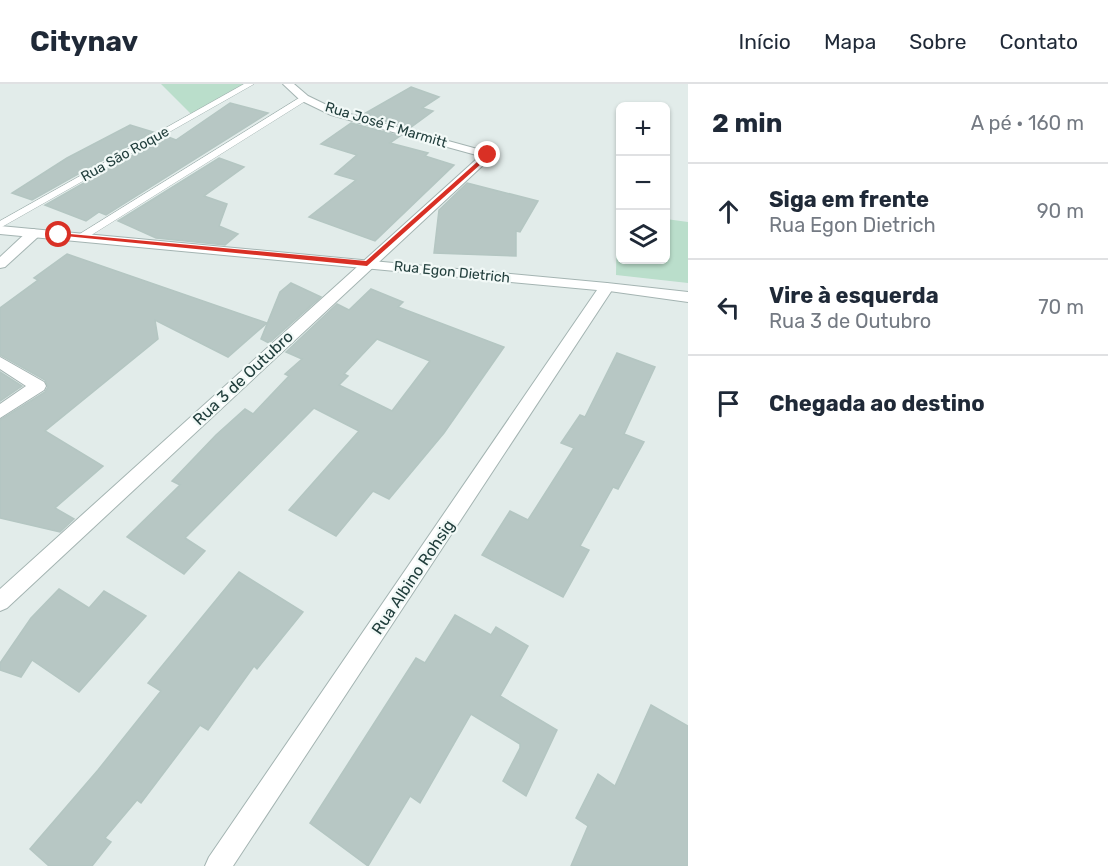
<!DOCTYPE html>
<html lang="pt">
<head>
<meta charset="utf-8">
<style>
	:root { --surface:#fff; --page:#f6f6f7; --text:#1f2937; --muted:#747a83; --line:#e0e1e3 }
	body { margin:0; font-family:Rubik,sans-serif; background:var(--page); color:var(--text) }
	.controls { position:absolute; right:18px; top:18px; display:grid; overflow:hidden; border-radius:9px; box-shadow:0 2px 4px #0004 }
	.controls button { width:54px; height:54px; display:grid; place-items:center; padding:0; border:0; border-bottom:2px solid var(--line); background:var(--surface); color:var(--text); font:30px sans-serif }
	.stop { position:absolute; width:18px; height:18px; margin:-14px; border:4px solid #d93025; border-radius:50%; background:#fff }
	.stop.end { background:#d93025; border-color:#fff; box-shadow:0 2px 6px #0008 }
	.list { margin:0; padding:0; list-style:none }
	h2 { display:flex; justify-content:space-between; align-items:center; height:78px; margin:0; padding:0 24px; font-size:26px }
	h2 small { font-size:20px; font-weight:400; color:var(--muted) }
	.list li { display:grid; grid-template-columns:39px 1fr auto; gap:18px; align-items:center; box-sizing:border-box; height:96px; padding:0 24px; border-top:2px solid var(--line) }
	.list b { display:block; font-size:22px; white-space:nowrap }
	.list p { margin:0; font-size:20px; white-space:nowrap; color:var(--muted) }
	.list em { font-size:20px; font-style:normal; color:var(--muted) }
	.icon { flex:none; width:33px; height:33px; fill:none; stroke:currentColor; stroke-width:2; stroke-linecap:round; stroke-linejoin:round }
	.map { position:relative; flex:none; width:688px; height:782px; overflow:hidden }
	header { display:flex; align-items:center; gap:36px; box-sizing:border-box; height:84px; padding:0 30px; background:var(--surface); border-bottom:2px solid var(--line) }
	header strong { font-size:28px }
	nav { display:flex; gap:33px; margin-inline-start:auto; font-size:21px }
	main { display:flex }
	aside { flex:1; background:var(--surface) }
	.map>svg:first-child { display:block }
</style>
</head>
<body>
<header>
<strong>Citynav</strong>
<nav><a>Início</a><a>Mapa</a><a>Sobre</a><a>Contato</a></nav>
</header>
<main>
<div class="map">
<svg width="688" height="782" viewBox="0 0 688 782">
	<rect width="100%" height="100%" fill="#e2ecea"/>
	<g fill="#badecb">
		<path d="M161 0H247L192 31Z"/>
		<path d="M617 130H620V176H666V135L688 138V199L616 191Z"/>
	</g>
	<g fill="#b7c7c4" stroke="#b4c6c2" stroke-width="1.5" fill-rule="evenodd">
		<path d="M411 3 439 13 422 24 433 27 410 44 362 31Z"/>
		<path d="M230 19 268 29 106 131 99 128 86 137 45 121 166 52 176 56Z"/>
		<path d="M351 39 400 52 390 59 428 69 425 72 454 81 375 157 309 133 356 96 335 90 357 71 321 60Z"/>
		<path d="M130 41 153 48 32 116 12 109 67 74Z"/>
		<path d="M219 74 244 83 204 112 227 120 219 142 238 150 225 161 156 154 118 137Z"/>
		<path d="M467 99 538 117 520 148 516 147V172L434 169 439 126Z"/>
		<path d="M67 170 267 239 228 273 155 236 158 255 45 347 103 382 55 424 74 435 60 448 0 434V336L45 308 48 303 45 296 0 271V224L38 196 34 194Z"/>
		<path d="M291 199 321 213 269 259 261 255 280 208Z"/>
		<path d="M371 205 403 218 398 223 504 263 444 349 389 415 373 407 336 452 289 426 359 347 314 324 185 454 205 467 184 490 127 453 180 401 172 397 216 351 245 325 253 330 289 292 285 290 302 275 286 268 337 220 349 226ZM377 255 430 277 392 327 339 301 348 292 344 290Z"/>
		<path d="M617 269 655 283 624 350 644 358 618 405 613 403 580 462 589 466 563 513 482 471 510 427 528 436 574 364 561 359 580 331 585 333Z"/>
		<path d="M0 288 22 302 0 317Z"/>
		<path d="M239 488 303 528 257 585 254 582 208 646 200 641 141 719 137 716 105 754 111 758 92 782H49L30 765 98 686 161 607 148 599Z"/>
		<path d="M59 505 89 524 104 507 146 532 79 608 32 576 21 593 0 586V579L31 534Z"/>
		<path d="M455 531 491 551 496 543 528 562 500 612 557 646 526 712 503 697 520 664V660L471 630 420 719 410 712 368 782 310 739 416 574 425 579Z"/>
		<path d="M651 621 688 642V782H571L588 742 576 734 598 690 615 702Z"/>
	</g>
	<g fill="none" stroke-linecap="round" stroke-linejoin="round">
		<g stroke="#a4b4b2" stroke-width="1">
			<g id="service">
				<path d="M244 0H254L0 144V137Z"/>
				<path d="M304 11 308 14 307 16 85 155 81 156 75 153Z"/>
			</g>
		</g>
		<g stroke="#a4b4b2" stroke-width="2">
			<g id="minor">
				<path d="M283 0H294L308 12 339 27 492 69 494 71 7 524 0 527V505L480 72 331 31 300 16Z"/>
				<path d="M34 145 41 149 39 152 5 183 0 184V173L29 146Z"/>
				<path d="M607 199 688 208V218L602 206 600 203 602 200Z"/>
				<path d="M0 273 44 298 46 302 44 306 0 334V320L26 302 0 285Z"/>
			</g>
		</g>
		<g stroke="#a4b4b2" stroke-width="2">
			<path id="tertiary" d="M0 142 607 199 614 203 233 782H205L209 773 597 206 0 150Z"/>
		</g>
		<use href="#service" fill="#fff" fill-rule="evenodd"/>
		<use href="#minor" fill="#fff" fill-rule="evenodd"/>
		<use href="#tertiary" fill="#fff" fill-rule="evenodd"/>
	</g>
	<path fill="#d93025" d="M486 70 491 71 367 182 55 151 59 149 366 177Z"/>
	<g text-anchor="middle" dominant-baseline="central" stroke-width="4.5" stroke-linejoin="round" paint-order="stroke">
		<g font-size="14" fill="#213e3c" stroke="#f2f9f7">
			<text transform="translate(386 41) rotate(17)">Rua José F Marmitt</text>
			<text transform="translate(125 70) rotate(-29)">Rua São Roque</text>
			<text transform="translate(452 188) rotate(6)">Rua Egon Dietrich</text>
		</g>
		<g font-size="16" fill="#213e3c" stroke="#f2f9f7">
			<text transform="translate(243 294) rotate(-43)">Rua 3 de Outubro</text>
			<text transform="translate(413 493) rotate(-56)">Rua Albino Rohsig</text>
		</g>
	</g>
</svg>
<div class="controls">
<button>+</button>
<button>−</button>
<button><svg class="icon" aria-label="layers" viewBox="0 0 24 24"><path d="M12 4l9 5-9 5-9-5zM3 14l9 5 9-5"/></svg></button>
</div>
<div class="stop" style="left:59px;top:151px"></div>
<div class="stop end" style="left:488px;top:71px"></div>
</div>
<aside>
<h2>2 min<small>A pé · 160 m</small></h2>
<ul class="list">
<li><svg class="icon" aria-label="ahead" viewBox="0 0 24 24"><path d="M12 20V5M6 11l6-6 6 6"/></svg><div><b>Siga em frente</b><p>Rua Egon Dietrich</p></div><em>90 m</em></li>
<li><svg class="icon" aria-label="left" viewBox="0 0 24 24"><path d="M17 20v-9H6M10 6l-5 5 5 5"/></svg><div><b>Vire à esquerda</b><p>Rua 3 de Outubro</p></div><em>70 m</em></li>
<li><svg class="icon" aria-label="arrive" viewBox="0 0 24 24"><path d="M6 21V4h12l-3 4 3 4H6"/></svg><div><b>Chegada ao destino</b></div></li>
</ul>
</aside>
</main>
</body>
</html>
